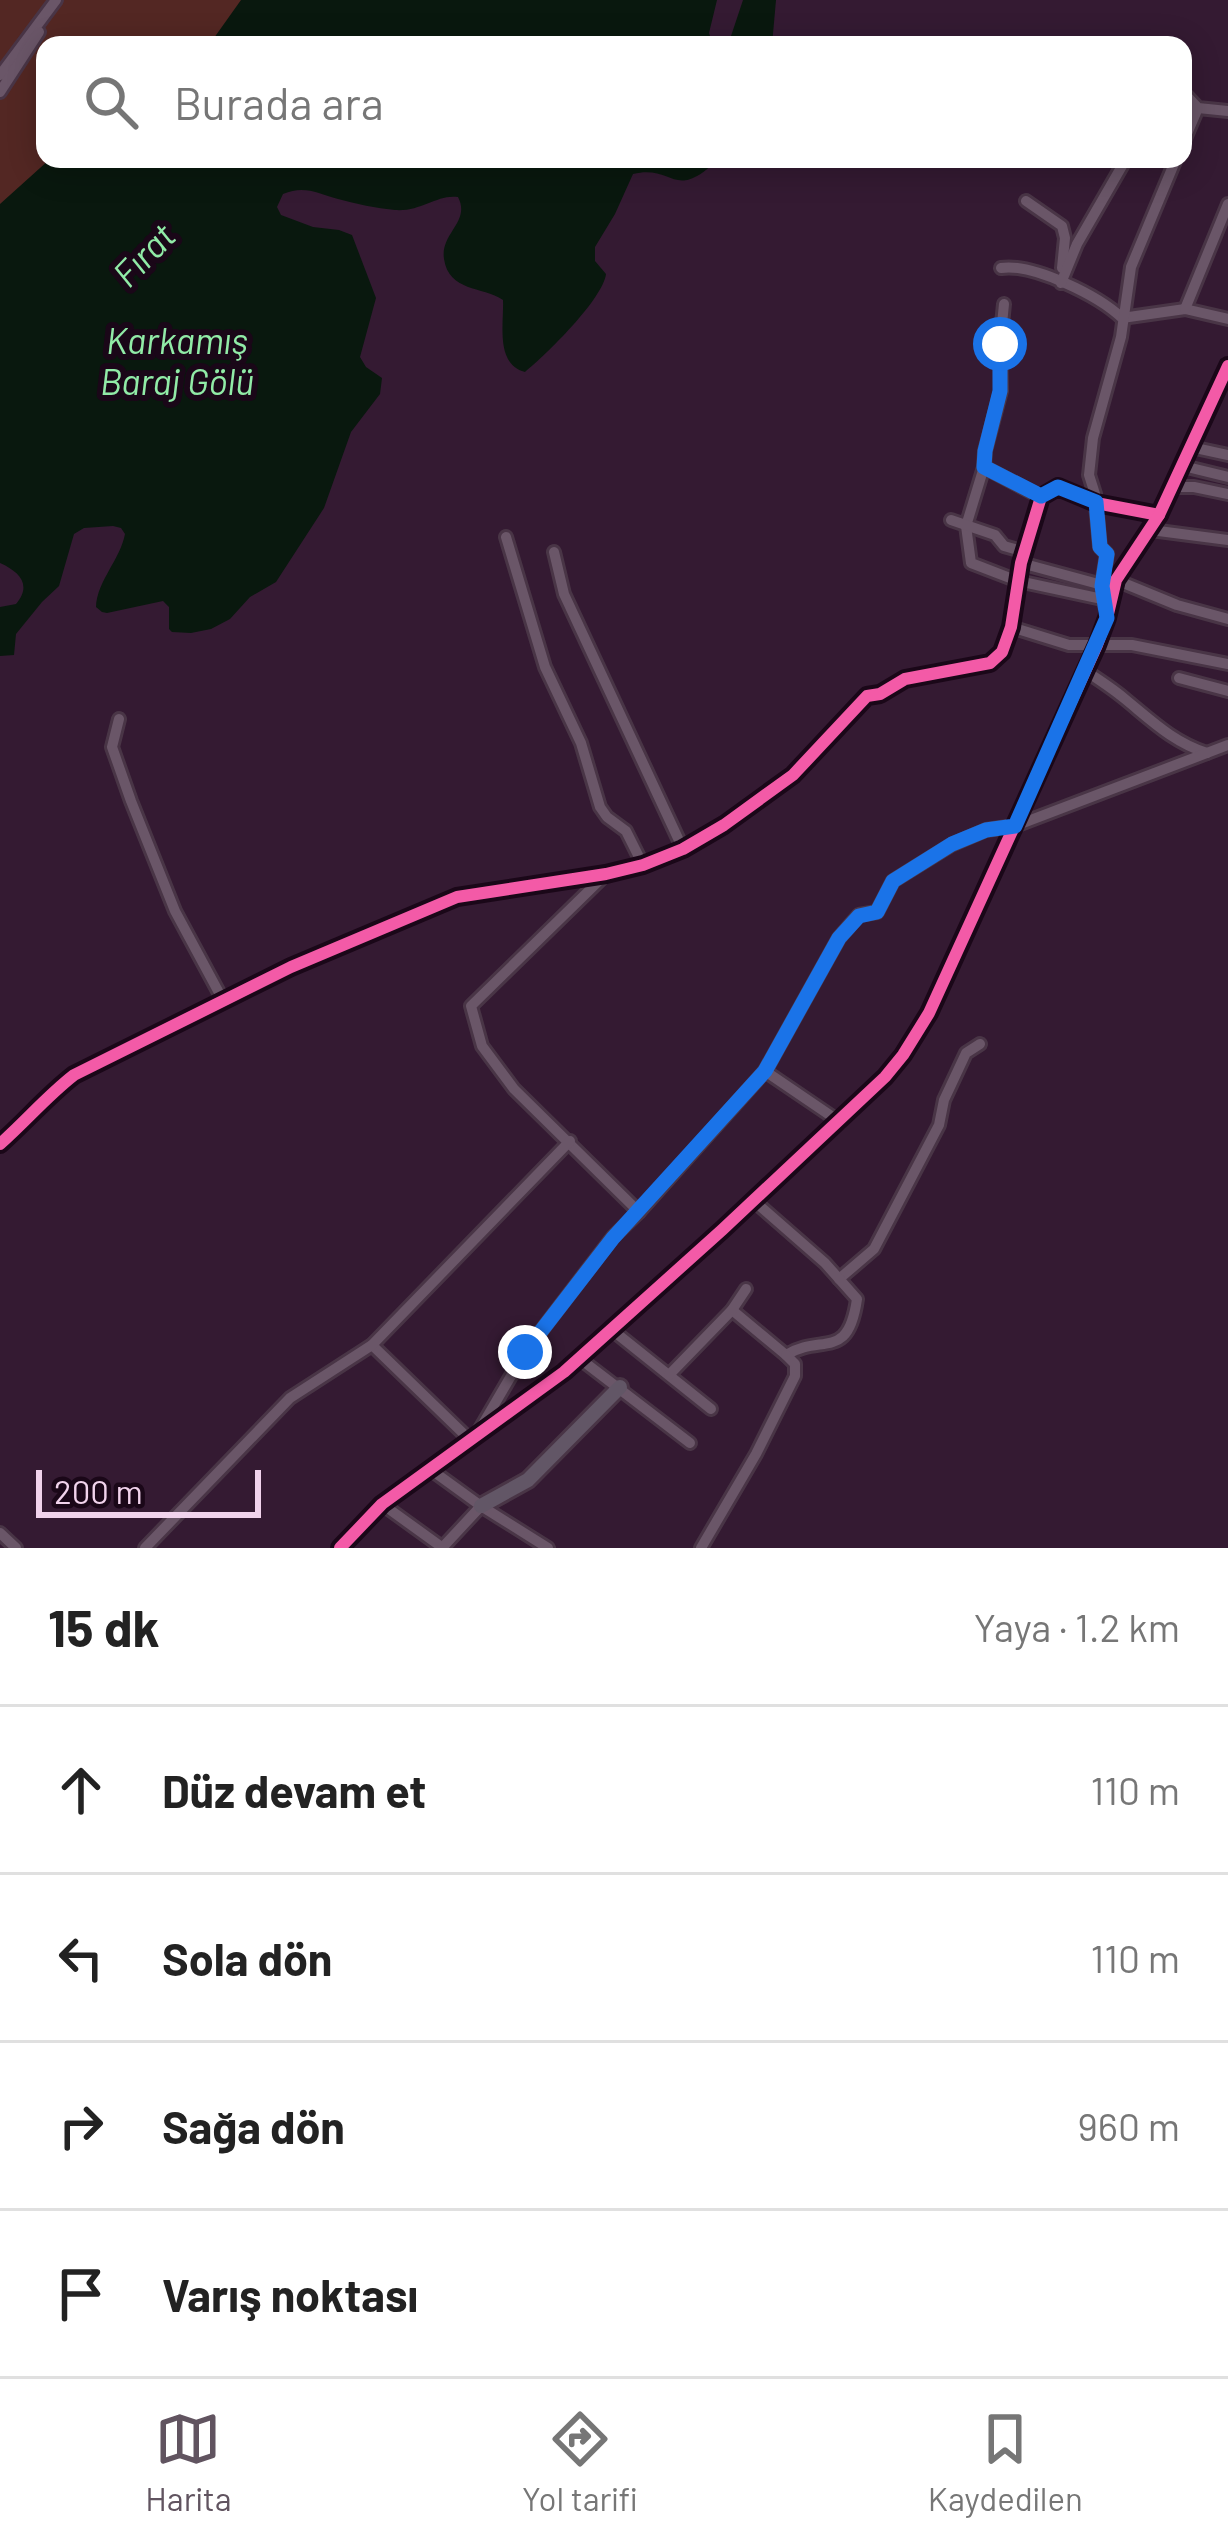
<!DOCTYPE html>
<html lang="tr">
<head>
<meta charset="utf-8">
<style>
	:root { --surface:#fff; --page:#f6f6f6; --text:#222; --muted:#767676; --line:#e0e0e0; --accent:#615460 }
	body { margin:0; font-family:Barlow,sans-serif; background:var(--page); color:var(--text) }
	.scale { position:absolute; left:36px; bottom:30px; width:225px; box-sizing:border-box; padding-left:12px; border:6px solid #f1d3ec; border-top:0; font-size:33px; line-height:42px; white-space:nowrap; color:#f1d3ec; -webkit-text-stroke:9px #1a0718; paint-order:stroke }
	.stop { position:absolute; width:36px; height:36px; margin:-27px; border:9px solid #1a73e8; border-radius:50%; background:#fff }
	.stop.end { background:#1a73e8; border-color:#fff; box-shadow:0 3px 12px #0008 }
	.list { margin:0; padding:0; list-style:none }
	h2 { display:flex; justify-content:space-between; align-items:center; height:156px; margin:0; padding:0 48px; font-size:51px }
	h2 small { font-size:39px; font-weight:400; color:var(--muted) }
	.list li { display:grid; grid-template-columns:78px 1fr auto; gap:36px; align-items:center; box-sizing:border-box; height:168px; padding:0 48px; border-top:3px solid var(--line) }
	.list b { display:block; font-size:45px; white-space:nowrap }
	.list em { font-size:39px; font-style:normal; color:var(--muted) }
	.icon { flex:none; width:66px; height:66px; fill:none; stroke:currentColor; stroke-width:2; stroke-linecap:round; stroke-linejoin:round }
	.map { position:relative; flex:none; width:1228px; height:1548px; overflow:hidden }
	.search { position:absolute; background:var(--surface); box-shadow:0 6px 30px #0003; left:36px; right:36px; top:36px; height:132px; display:flex; align-items:center; gap:30px; box-sizing:border-box; padding:0 42px; border-radius:24px; color:var(--muted); font-size:45px }
	.sheet { height:828px; background:var(--surface) }
	nav { display:flex; justify-content:space-around; align-items:center; box-sizing:border-box; height:168px; border-top:3px solid var(--line); background:var(--surface); font-size:33px; color:var(--muted) }
	nav a { display:grid; justify-items:center; gap:6px }
	nav .on { color:var(--accent) }
	.map>svg:first-child { display:block }
</style>
</head>
<body>
<div class="map">
<svg width="1228" height="1548" viewBox="0 0 1228 1548">
	<rect width="100%" height="100%" fill="#341a32"/>
	<path fill="#532723" d="M0 0H279L230 45H45V159H103L0 249Z"/>
	<g fill="#09180e">
		<path d="M241 0H717L709 33 713 45H209Z"/>
		<path d="M743 0H776L772 45H728Z"/>
		<path d="M50 159H718C674 203 674 164 633 174L615 214 595 247V261L606 274C603 299 546 355 525 372 495 364 504 324 503 300 482 286 449 292 444 259 440 233 471 222 458 197 437 194 421 212 395 210 376 208 356 204 338 199 317 193 304 185 283 194L277 207 281 215 313 227 339 230 352 235 376 298 360 357 366 367 382 378 380 394 351 432 324 508 276 582 250 597 230 619 211 629 191 633 172 632 169 629V607L163 601 107 613 102 612 96 607C97 581 120 560 125 534L121 528 113 526 84 528 74 534 59 586 42 602 16 634 14 655 0 656V607L16 604C32 585 20 572 0 563V204Z"/>
	</g>
	<g fill="none" stroke-linecap="round" stroke-linejoin="round">
		<g stroke="#493546" stroke-width="16">
			<g id="minor">
				<path d="M0 75 56 0"/>
				<path d="M0 92 39 32"/>
				<path d="M1183 92 1198 108 1228 111"/>
				<path d="M1183 143 1198 108"/>
				<path d="M1026 201 1062 226 1065 238 1062 268"/>
				<path d="M1001 268C1033 263 1099 296 1122 318L1185 309 1228 319"/>
				<path d="M1061 283 1077 244 1126 159"/>
				<path d="M1004 304 1000 344 1001 391 985 451 984 467 966 526 971 563 1018 581 1102 599"/>
				<path d="M1185 309 1228 204"/>
				<path d="M1191 447 1228 455"/>
				<path d="M1183 466 1228 477"/>
				<path d="M984 467 1041 497"/>
				<path d="M1173 487H1194L1228 494"/>
				<path d="M951 520 995 535 1004 546 1025 552"/>
				<path d="M1151 530 1228 540"/>
				<path d="M506 537 545 667 581 743 600 807 607 817 626 831 643 865"/>
				<path d="M554 552 564 594 683 849"/>
				<path d="M1021 563 1102 585"/>
				<path d="M1116 580 1177 605 1228 619"/>
				<path d="M1107 617 1102 585 1107 554 1100 547 1095 494 1089 475 1093 438 1121 337 1131 267 1176 159"/>
				<path d="M1011 627 1069 645H1132L1228 664"/>
				<path d="M1084 670C1098 679 1112 688 1125 699 1152 721 1173 742 1207 753"/>
				<path d="M1179 678 1228 691"/>
				<path d="M119 719 112 747 131 801 175 911 224 1002"/>
				<path d="M604 876 471 1006 482 1046 514 1089 639 1212"/>
				<path d="M765 1071 840 1122"/>
				<path d="M0 1144C26 1121 47 1096 74 1075L291 967 457 897 606 874 643 865 683 849 724 825 793 775 867 696 880 694 905 679 990 663 1002 652 1011 627 1021 563 1041 497 1058 487 1096 503 1159 515"/>
				<path d="M839 1279 874 1249 939 1125 944 1100 966 1053 980 1044"/>
				<path d="M732 1310 786 1355C822 1333 848 1362 857 1299L825 1263 753 1200"/>
				<path d="M611 1329 711 1409"/>
				<path d="M372 1345 469 1439"/>
				<path d="M579 1358 690 1443"/>
				<path d="M669 1375 732 1310 746 1289"/>
				<path d="M480 1429 525 1352 613 1237 639 1212 765 1071 839 938 859 915 877 912 893 881 951 845 986 830 1015 826 1228 745"/>
				<path d="M430 1469 481 1506 548 1548"/>
				<path d="M382 1504 443 1548"/>
				<path d="M0 1533 16 1548"/>
				<path d="M145 1548 290 1398 372 1345 570 1141"/>
				<path d="M340 1548 382 1504 564 1372 722 1230 885 1077 903 1055 929 1013 1097 645 1107 618 1116 580 1159 515 1228 366"/>
				<path d="M442 1548 481 1506"/>
				<path d="M701 1548 756 1454 795 1376V1364L786 1355"/>
			</g>
		</g>
		<g stroke="#493546" stroke-width="20">
			<path id="major" d="M481 1506 528 1480 620 1387"/>
		</g>
		<use href="#minor" stroke="#6a5668" stroke-width="10"/>
		<use href="#major" stroke="#625666" stroke-width="14"/>
		<g stroke="#1a0718" stroke-width="20">
			<g id="cycleway">
				<path d="M0 1144C26 1121 47 1096 74 1075L291 967 457 897 606 874 643 865 683 849 724 825 793 775 867 696 880 694 905 679 990 663 1002 652 1011 627 1021 563 1041 497 1058 487 1096 503 1159 515"/>
				<path d="M340 1548 382 1504 564 1372 722 1230 885 1077 903 1055 929 1013 1097 645 1107 618 1116 580 1159 515 1228 366"/>
			</g>
		</g>
		<use href="#cycleway" stroke="#f35aa7" stroke-width="12"/>
	</g>
	<g fill="none" stroke-linecap="round" stroke-linejoin="round">
		<path stroke="#1a73e8" stroke-width="15" d="M525 1352 613 1238 765 1071 839 938 859 916 877 912 893 881 952 844 986 830 1015 826 1107 618 1102 586 1107 554 1100 547 1096 502 1058 487 1041 496 984 467 985 451 1000 391V344"/>
	</g>
	<g text-anchor="middle" dominant-baseline="central" stroke-width="12" stroke-linejoin="round" paint-order="stroke">
		<g font-size="36" font-style="italic" fill="#91eba7" stroke="#1a0718">
			<text transform="translate(143 254) rotate(-46)">Fırat</text>
			<text x="177" y="339">Karkamış<tspan x="177" dy="41">Baraj Gölü</tspan></text>
		</g>
	</g>
</svg>
<div class="scale">200 m</div>
<div class="stop" style="left:1000px;top:344px"></div>
<div class="stop end" style="left:525px;top:1352px"></div>
<div class="search"><svg class="icon" aria-label="search" viewBox="0 0 24 24"><circle cx="10" cy="10" r="6"/><path d="M15 15l6 6"/></svg>Burada ara</div>
</div>
<section class="sheet">
<h2>15 dk<small>Yaya · 1.2 km</small></h2>
<ul class="list">
<li><svg class="icon" aria-label="ahead" viewBox="0 0 24 24"><path d="M12 20V5M6 11l6-6 6 6"/></svg><div><b>Düz devam et</b></div><em>110 m</em></li>
<li><svg class="icon" aria-label="left" viewBox="0 0 24 24"><path d="M17 20v-9H6M10 6l-5 5 5 5"/></svg><div><b>Sola dön</b></div><em>110 m</em></li>
<li><svg class="icon" aria-label="right" viewBox="0 0 24 24"><path d="M7 20v-9h11M14 6l5 5-5 5"/></svg><div><b>Sağa dön</b></div><em>960 m</em></li>
<li><svg class="icon" aria-label="arrive" viewBox="0 0 24 24"><path d="M6 21V4h12l-3 4 3 4H6"/></svg><div><b>Varış noktası</b></div></li>
</ul>
</section>
<nav>
<a class="on"><svg class="icon" aria-label="map" viewBox="0 0 24 24"><path d="M3 6l6-2 6 2 6-2v14l-6 2-6-2-6 2zM9 4v14M15 6v14"/></svg>Harita</a>
<a><svg class="icon" aria-label="directions" viewBox="0 0 24 24"><path d="M12 3l9 9-9 9-9-9zM9 14v-3h6M13 9l2 2-2 2"/></svg>Yol tarifi</a>
<a><svg class="icon" aria-label="saved" viewBox="0 0 24 24"><path d="M7 4h10v16l-5-4-5 4z"/></svg>Kaydedilen</a>
</nav>
</body>
</html>
